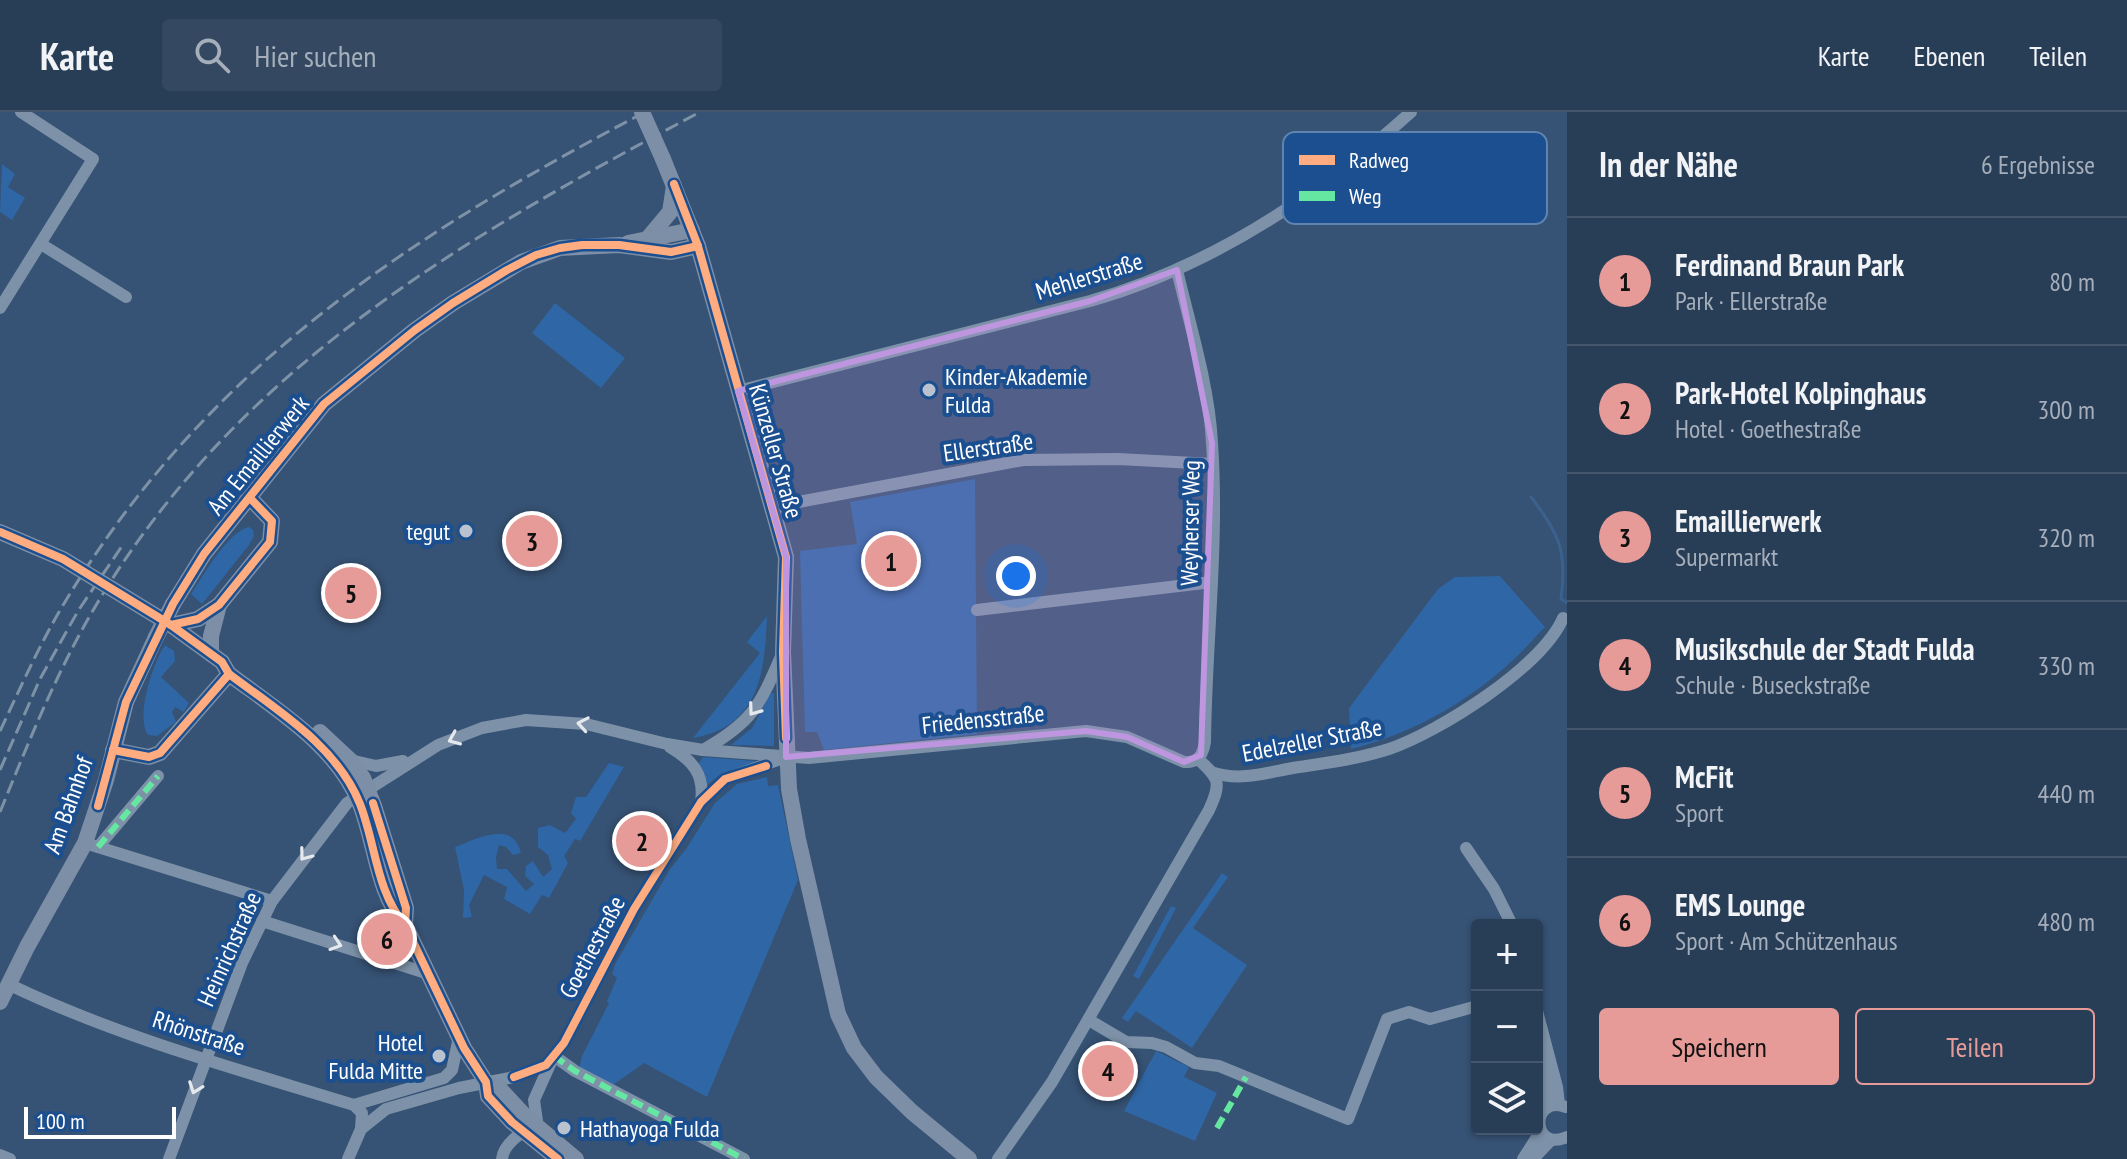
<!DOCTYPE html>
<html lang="de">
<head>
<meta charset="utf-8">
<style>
	:root { --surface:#283e57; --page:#344961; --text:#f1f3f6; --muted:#a5aeba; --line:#44576d; --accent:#e69b98 }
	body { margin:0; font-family:"PT Sans Narrow",sans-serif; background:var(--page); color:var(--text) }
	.controls { position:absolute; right:24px; bottom:24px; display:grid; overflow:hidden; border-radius:8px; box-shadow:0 2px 6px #0004 }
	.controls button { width:72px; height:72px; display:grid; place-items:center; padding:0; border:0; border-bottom:2px solid var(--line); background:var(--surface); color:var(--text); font:40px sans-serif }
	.scale { position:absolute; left:24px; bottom:20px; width:152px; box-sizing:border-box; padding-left:8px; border:4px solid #fff; border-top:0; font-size:22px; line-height:28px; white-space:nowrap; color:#fff; -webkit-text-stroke:6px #1b4f8f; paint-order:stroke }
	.you { position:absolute; left:1016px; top:464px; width:28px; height:28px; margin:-20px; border:6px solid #fff; border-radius:50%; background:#1a73e8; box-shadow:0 0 0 12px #1a73e833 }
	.badge { display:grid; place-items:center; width:52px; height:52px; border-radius:50%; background:var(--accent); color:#111; font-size:26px; font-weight:700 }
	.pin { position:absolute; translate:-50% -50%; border:4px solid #fff; box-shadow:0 2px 8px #0006 }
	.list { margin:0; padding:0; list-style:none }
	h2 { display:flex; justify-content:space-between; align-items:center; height:104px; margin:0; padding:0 32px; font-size:34px }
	h2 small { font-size:26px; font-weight:400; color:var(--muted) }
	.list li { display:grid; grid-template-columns:52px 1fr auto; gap:24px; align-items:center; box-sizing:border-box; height:128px; padding:0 32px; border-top:2px solid var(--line) }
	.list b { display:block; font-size:30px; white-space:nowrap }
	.list p { margin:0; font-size:26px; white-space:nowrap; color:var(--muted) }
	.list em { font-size:26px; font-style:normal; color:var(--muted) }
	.actions { display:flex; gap:16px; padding:24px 32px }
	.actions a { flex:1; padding:18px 0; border:2px solid var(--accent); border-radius:8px; text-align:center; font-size:28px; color:var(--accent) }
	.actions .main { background:var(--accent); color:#111 }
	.icon { flex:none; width:44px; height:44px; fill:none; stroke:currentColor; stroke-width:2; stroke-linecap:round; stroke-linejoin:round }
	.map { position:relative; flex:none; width:1567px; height:1047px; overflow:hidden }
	header { display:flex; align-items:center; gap:48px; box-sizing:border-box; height:112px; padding:0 40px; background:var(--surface); border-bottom:2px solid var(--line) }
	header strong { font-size:38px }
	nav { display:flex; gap:44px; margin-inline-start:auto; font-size:28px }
	.search { width:560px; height:72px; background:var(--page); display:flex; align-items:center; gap:20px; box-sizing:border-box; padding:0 28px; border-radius:8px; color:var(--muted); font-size:30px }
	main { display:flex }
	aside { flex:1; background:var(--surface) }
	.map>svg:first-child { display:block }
</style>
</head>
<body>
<header>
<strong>Karte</strong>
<div class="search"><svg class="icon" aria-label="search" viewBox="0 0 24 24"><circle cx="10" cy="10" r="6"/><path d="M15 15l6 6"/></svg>Hier suchen</div>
<nav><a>Karte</a><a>Ebenen</a><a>Teilen</a></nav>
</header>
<main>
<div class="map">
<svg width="1567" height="1047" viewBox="0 0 1567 1047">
	<rect width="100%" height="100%" fill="#365274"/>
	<g fill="#2f66a5">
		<path d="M2 52 15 62 8 75 25 86 12 108 0 100Z"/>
		<path d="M555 191 625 246 601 276 532 221Z"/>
		<path d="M975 367 977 622 824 638 817 620H805L800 439 857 432 850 390Z"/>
		<path d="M249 415 253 418 254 424 249 433 202 492 191 482C204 463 227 420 249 415Z"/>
		<path d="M1500 464 1545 515 1540 520C1489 578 1425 618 1351 637L1349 596 1438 477 1455 465Z"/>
		<path d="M767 504C765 561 759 615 693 626L760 541 747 530Z"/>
		<path d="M165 533 174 539 175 549 161 565 189 591 184 600 175 595 172 600 176 610 157 624 148 623C135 604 153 551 165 533Z"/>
		<path d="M771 581H774V634L731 633 752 616Z"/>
		<path d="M703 645 755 649V651L721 662 707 673 699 651Z"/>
		<path d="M609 651 624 655 580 729 575 727 564 744 568 751 549 786 542 783 530 802 504 787 507 775 484 763 469 793 472 805 463 806 464 778 455 735C477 727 513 707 521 741L513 743 506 735 499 733 496 745 497 757H507L526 779 534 772 525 764 526 754 533 749 543 765 552 757 548 743 538 735V716L550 713 565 721 576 707 571 701 576 685H586Z"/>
		<path d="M767 665 768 674 778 673 798 768 707 985 644 951 613 973 579 956 582 944 609 891 607 889 617 866 612 862 615 852 670 757 686 737 715 691 737 672Z"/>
		<path d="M1222 761 1228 765 1193 816 1247 853 1192 936 1136 899 1128 910 1122 906Z"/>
		<path d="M1171 794 1176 796 1139 867 1133 864Z"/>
		<path d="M1156 939 1189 955 1184 965 1217 981 1195 1029 1124 999Z"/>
	</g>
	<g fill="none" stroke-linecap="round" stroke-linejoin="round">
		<path stroke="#3b618d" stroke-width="3" d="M1531 385C1560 423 1567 439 1561 487L1567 491"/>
		<g stroke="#7d92a8" stroke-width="12">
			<path d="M41 132 126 185"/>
			<path d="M0 196 93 47 21 0"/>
			<path d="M738 279 1090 189C1210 155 1319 83 1411 0"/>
			<path d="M772 395 1023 348 1118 347 1213 352"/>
			<path d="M977 498 1212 470"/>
			<path d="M670 635C692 648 705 662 701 690"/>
			<path d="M703 638C753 610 760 593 782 542"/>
			<path d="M350 648 376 654 403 649"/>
			<path d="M1214 661C1240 669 1266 661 1293 656 1325 651 1358 647 1389 637 1439 620 1542 555 1563 506"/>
			<path d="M85 731 272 789"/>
			<path d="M98 735 158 664"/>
			<path d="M1466 736 1494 777 1512 813"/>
			<path d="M262 809 426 861"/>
			<path d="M8 872C118 925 237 957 354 993L362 1001 361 1017"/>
			<path d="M1537 899 1557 975 1559 992"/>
			<path d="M1089 908 1126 930 1152 931 1166 935 1195 951 1219 954 1348 1007 1387 907 1409 900 1430 907 1477 894"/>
			<path d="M1543 943 1549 994"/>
			<path d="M554 944 575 959 744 1047"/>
			<path d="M354 993 444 966 452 958 459 925"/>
			<path d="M1566 995C1530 982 1531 1041 1567 1025"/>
			<path d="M538 1016 534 988 551 950"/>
			<path d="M0 1043 10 1047"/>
			<path d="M169 1047 242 851 272 789 347 691 438 633 482 616 526 608 586 612 667 632 703 638 809 646 1086 619 1127 625 1184 650C1198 651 1203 643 1205 630 1206 530 1219 431 1212 331 1209 273 1190 214 1177 158"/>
			<path d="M348 1047 361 1017 386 997 459 976 514 965 546 953 564 931 634 797 701 690 725 667 783 646"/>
			<path d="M502 1047C503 1036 514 1026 523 1020"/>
			<path d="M998 1047 1052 970 1209 698C1222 670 1219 666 1198 647"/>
			<path d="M1523 1047 1541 1019"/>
			<path d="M1533 1047 1551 1028"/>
		</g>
		<g stroke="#7d8ea7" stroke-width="16">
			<path d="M663 47 698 134 786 445 783 540 789 677 798 727 838 902 854 936 876 965 912 1000 969 1047"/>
			<path d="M649 125 670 100 674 74"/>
			<path d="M628 131 692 118"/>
			<path d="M0 420 63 447 171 513 222 550 229 562C277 598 337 634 360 692 376 733 376 779 405 813L464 936 486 970 488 984 512 1010 558 1047"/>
			<path d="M173 492 204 442 324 292 415 218 453 191 521 150 560 136 619 133 671 140 698 134"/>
			<path d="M171 513 198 507 219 493 270 430 272 409 250 386"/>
			<path d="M211 542V524L219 493"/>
			<path d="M320 620 350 648 363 666 374 694 406 796 405 813"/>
			<path d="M113 638 149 645 160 641 229 562"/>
			<path d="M0 890 27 835 85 731 106 668 126 590 156 525"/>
			<path d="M486 970 498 975 525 1004 576 1047"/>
		</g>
		<g stroke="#7e92a7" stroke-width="3" stroke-dasharray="14 6" stroke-linecap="butt">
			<path d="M0 619C19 579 37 538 59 500 201 258 404 127 645 0"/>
			<path d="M0 658 40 567 78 499 122 434"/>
			<path d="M0 700C27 634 53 569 88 507 229 260 456 130 700 0"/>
		</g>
		<g stroke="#7d8ea7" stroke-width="16">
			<path d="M642 0 663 47"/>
			<path d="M156 525 173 492"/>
		</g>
		<g stroke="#66e7a1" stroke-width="6" stroke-dasharray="12 6" stroke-linecap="butt">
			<path d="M98 735 158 664"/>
			<path d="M554 944 575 959 744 1047"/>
			<path d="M1217 1016 1246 965"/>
		</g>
		<g stroke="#1b4f8f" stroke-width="13">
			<g id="cycleway">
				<path d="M674 72 698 134 786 445 783 540 786 626"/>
				<path d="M0 420 63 447 171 513 222 550 229 562C277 598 337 634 360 692 376 733 376 779 405 813L464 936 486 970 488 984 512 1010 558 1047"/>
				<path d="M171 513 198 507 219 493 270 430 272 409 250 386"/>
				<path d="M113 638 149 645 160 641 229 562"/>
				<path d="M373 691 406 796 405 813"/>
				<path d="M98 694 126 590 173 492 204 442 324 292 415 218 453 191 507 158 536 143 560 136 582 133H619L671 140 698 134"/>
				<path d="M514 965 546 953 564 931 634 797 701 690 725 667 766 654"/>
			</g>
		</g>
		<use href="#cycleway" stroke="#ffac80" stroke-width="8"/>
	</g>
	<defs><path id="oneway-chevron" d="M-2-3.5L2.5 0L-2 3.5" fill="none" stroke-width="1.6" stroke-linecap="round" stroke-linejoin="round" transform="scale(2)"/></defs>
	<g stroke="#e5e9ee">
		<use href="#oneway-chevron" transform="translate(754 598) rotate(126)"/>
		<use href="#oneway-chevron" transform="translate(583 612) rotate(-170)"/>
		<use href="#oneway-chevron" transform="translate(454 627) rotate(157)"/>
		<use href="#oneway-chevron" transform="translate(305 743) rotate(127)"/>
		<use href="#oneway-chevron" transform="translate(336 832) rotate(18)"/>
		<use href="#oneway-chevron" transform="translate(195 976) rotate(110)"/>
	</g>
	<path fill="#bd96df" fill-opacity="0.2" stroke="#bd96df" stroke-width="6" stroke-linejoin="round" d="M1177 158 1212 331 1201 643 1184 650 1127 625 1086 619 786 645V445L738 279 1090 189Z"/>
	<g fill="#b9c2ce" stroke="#1b4f8f" stroke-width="3">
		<circle cx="929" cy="278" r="8"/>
		<circle cx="466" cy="419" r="8"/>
		<circle cx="439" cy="944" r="8"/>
		<circle cx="564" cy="1016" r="8"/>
	</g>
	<g text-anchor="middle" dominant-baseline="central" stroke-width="8" stroke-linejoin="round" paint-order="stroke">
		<g font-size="24" fill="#fff" stroke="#1b4f8f">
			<text transform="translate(1089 164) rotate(-17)">Mehlerstraße</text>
			<text transform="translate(988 335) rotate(-8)">Ellerstraße</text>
			<text transform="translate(776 339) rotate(74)">Künzeller Straße</text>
			<text transform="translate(258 343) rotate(-51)">Am Emaillierwerk</text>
			<text transform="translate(1190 411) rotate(-89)">Weyherser Weg</text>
			<text transform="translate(983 607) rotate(-6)">Friedensstraße</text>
			<text transform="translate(1312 628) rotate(-11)">Edelzeller Straße</text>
			<text transform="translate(68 693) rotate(-70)">Am Bahnhof</text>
			<text transform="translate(592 835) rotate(-62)">Goethestraße</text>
			<text transform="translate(229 837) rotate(-66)">Heinrichstraße</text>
			<text transform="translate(199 921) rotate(18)">Rhönstraße</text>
		</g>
		<g font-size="24" fill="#fff" stroke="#1b4f8f" text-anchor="start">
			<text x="945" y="264">Kinder-Akademie<tspan x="945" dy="28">Fulda</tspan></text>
			<text x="450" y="419" text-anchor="end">tegut</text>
			<text x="423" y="930" text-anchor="end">Hotel<tspan x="423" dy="28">Fulda Mitte</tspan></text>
			<text x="580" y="1016">Hathayoga Fulda</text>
		</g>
	</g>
	<rect x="1283" y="20" width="264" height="92" rx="12" fill="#1b4f8f" stroke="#5f84b1" stroke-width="2"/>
	<rect x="1299" y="43" width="36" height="10" fill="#ffac80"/>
	<rect x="1299" y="79" width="36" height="10" fill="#66e7a1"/>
	<g font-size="22" fill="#fff">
		<text x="1349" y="56">Radweg</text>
		<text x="1349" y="92">Weg</text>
	</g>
</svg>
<div class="controls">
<button>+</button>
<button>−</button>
<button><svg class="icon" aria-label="layers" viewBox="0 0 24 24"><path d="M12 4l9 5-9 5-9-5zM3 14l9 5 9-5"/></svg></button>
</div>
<div class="scale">100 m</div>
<div class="you"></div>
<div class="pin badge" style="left:891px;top:449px">1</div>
<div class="pin badge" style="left:642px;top:729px">2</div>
<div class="pin badge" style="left:532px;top:429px">3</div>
<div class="pin badge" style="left:1108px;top:959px">4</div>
<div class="pin badge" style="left:351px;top:481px">5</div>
<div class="pin badge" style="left:387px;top:827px">6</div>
</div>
<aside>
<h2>In der Nähe<small>6 Ergebnisse</small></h2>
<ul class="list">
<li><span class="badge">1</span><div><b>Ferdinand Braun Park</b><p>Park · Ellerstraße</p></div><em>80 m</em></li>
<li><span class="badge">2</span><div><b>Park-Hotel Kolpinghaus</b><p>Hotel · Goethestraße</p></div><em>300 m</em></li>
<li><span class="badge">3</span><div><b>Emaillierwerk</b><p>Supermarkt</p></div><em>320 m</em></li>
<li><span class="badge">4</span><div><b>Musikschule der Stadt Fulda</b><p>Schule · Buseckstraße</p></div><em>330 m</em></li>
<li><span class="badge">5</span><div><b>McFit</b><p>Sport</p></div><em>440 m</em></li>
<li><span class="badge">6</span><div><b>EMS Lounge</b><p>Sport · Am Schützenhaus</p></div><em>480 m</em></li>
</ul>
<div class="actions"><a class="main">Speichern</a><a>Teilen</a></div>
</aside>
</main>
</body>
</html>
